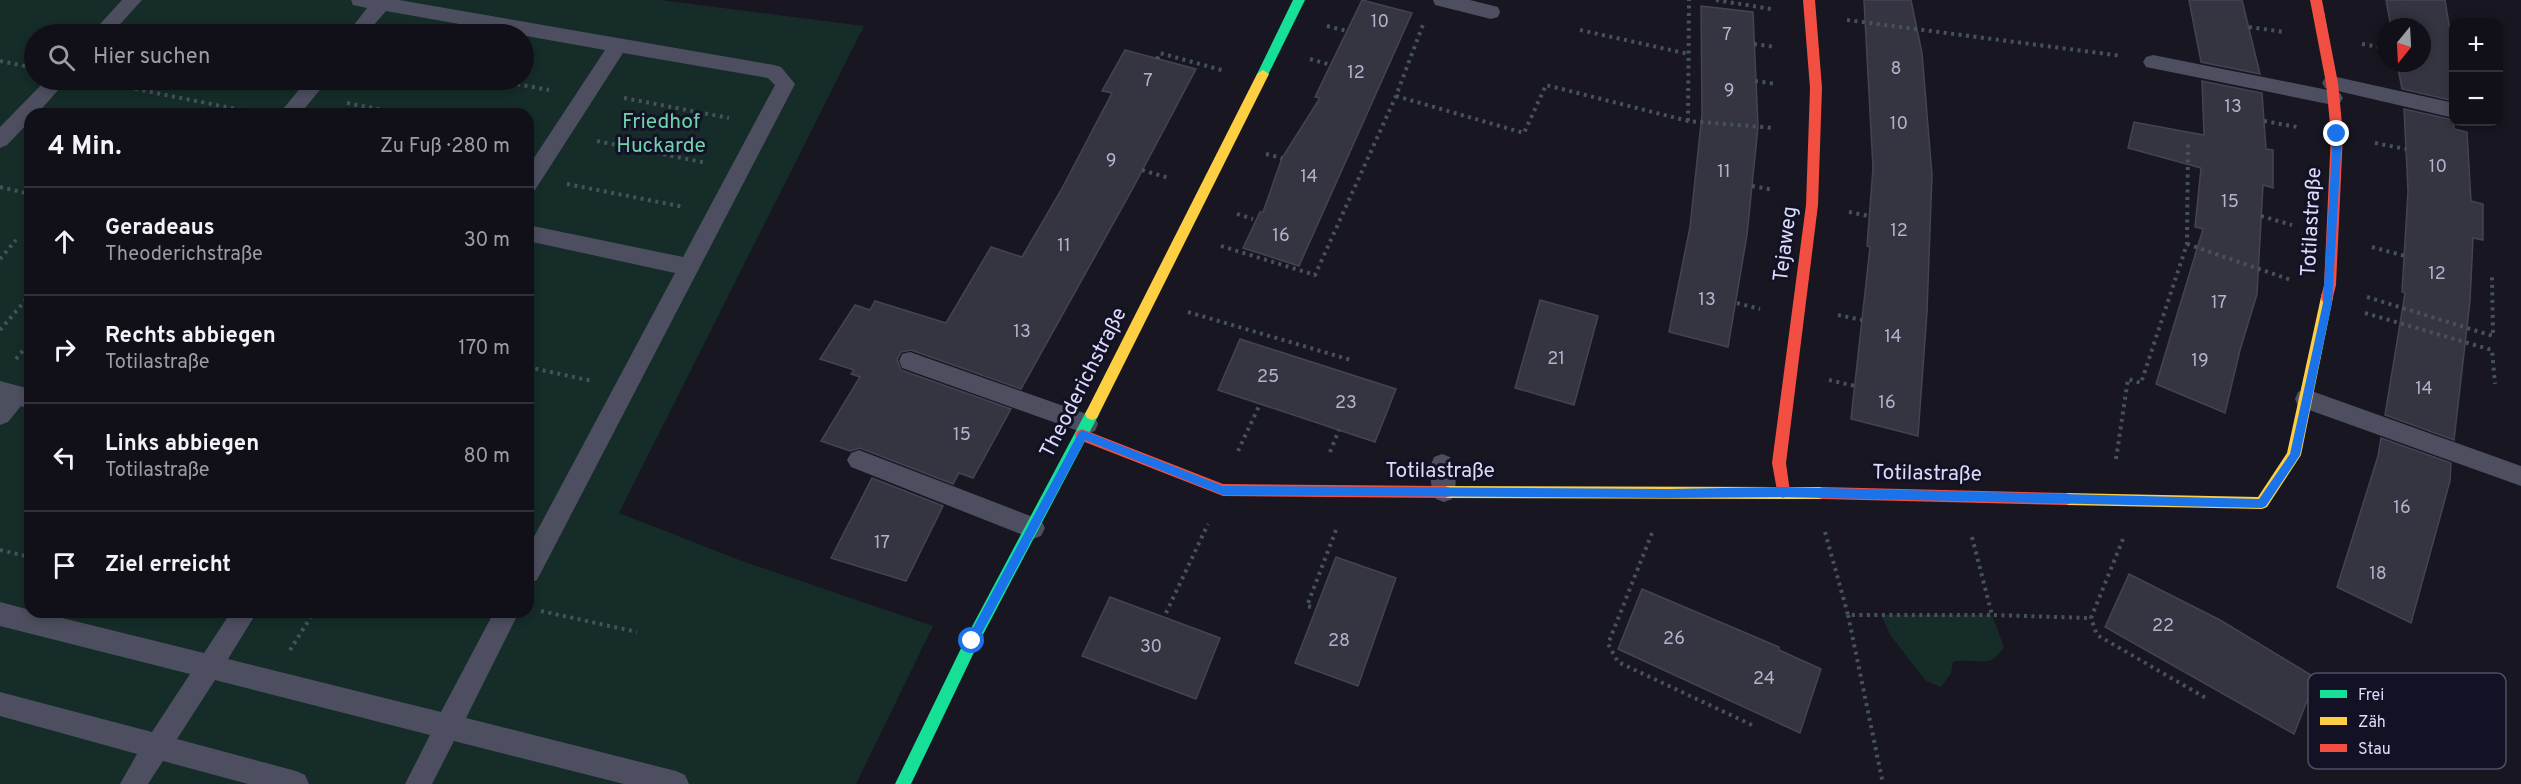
<!DOCTYPE html>
<html lang="de">
<head>
<meta charset="utf-8">
<style>
	:root { --surface:#111019; --page:#1e1e26; --text:#f1f3f6; --muted:#9c9da2; --line:#303038 }
	body { margin:0; font-family:Overpass,sans-serif; background:var(--page); color:var(--text) }
	.controls { position:absolute; right:18px; top:18px; display:grid; overflow:hidden; border-radius:12px; box-shadow:0 3px 9px #0003 }
	.controls button { width:54px; height:54px; display:grid; place-items:center; padding:0; border:0; border-bottom:2px solid var(--line); background:var(--surface); color:var(--text); font:30px sans-serif }
	.compass { position:absolute; left:2377px; top:18px; width:54px; height:54px; border-radius:50%; background:var(--surface); box-shadow:0 3px 9px #0003; rotate:198deg }
	.stop { position:absolute; width:18px; height:18px; margin:-14px; border:4px solid #1a73e8; border-radius:50%; background:#fff }
	.stop.end { background:#1a73e8; border-color:#fff; box-shadow:0 2px 6px #0008 }
	.list { margin:0; padding:0; list-style:none }
	h2 { display:flex; justify-content:space-between; align-items:center; height:78px; margin:0; padding:0 24px; font-size:26px }
	h2 small { font-size:20px; font-weight:400; color:var(--muted) }
	.list li { display:grid; grid-template-columns:39px 1fr auto; gap:18px; align-items:center; box-sizing:border-box; height:108px; padding:0 24px; border-top:2px solid var(--line) }
	.list b { display:block; font-size:22px; white-space:nowrap }
	.list p { margin:0; font-size:20px; white-space:nowrap; color:var(--muted) }
	.list em { font-size:20px; font-style:normal; color:var(--muted) }
	.icon { flex:none; width:33px; height:33px; fill:none; stroke:currentColor; stroke-width:2; stroke-linecap:round; stroke-linejoin:round }
	.map { position:relative; flex:none; width:2521px; height:784px; overflow:hidden }
	.search { position:absolute; background:var(--surface); box-shadow:0 3px 9px #0003; left:24px; top:24px; width:510px; height:66px; display:flex; align-items:center; gap:15px; box-sizing:border-box; padding:0 21px; border-radius:33px; color:var(--muted); font-size:22px }
	.panel { position:absolute; background:var(--surface); box-shadow:0 3px 9px #0003; left:24px; top:108px; width:510px; height:510px; border-radius:18px }
	.map>svg:first-child { display:block }
</style>
</head>
<body>
<div class="map">
<svg width="2521" height="784" viewBox="0 0 2521 784">
	<rect width="100%" height="100%" fill="#171621"/>
	<g fill="#162c29" fill-rule="evenodd">
		<path d="M0 0H660L864 26 619 513 742 561 933 626 856 784H0ZM34 34H524V80H34ZM30 114H528V612H30Z"/>
		<path d="M1881 615H1992L2004 647C1988 672 1977 656 1953 662L1951 673 1941 687 1926 681 1891 636Z"/>
	</g>
	<g fill="#353542" stroke="#434354" stroke-width="1.5">
		<path d="M1362 0 1412 13 1299 266 1243 248 1260 212H1263L1282 158 1320 98 1315 97Z"/>
		<path d="M1864 0H1911L1922 53 1932 175 1927 312 1918 436 1851 419 1870 247 1867 246 1873 168Z"/>
		<path d="M2189 0H2242L2260 74 2201 62Z"/>
		<path d="M2386 0H2445L2454 55V101L2402 89 2397 63H2422V27H2391Z"/>
		<path d="M1701 6 1753 12 1758 127 1747 235 1728 347 1669 332 1690 227 1702 114Z"/>
		<path d="M1125 50 1196 69 1133 188 1021 389 911 350 901 352 897 360 901 370 1011 409 973 478 959 473 953 484 860 448 850 451 821 441 860 377 851 374 854 370 820 359 855 305 870 310 875 301 946 323 991 247 1022 257 1060 192 1112 93 1102 91Z"/>
		<path d="M2202 81 2262 93 2266 149 2273 150V188L2263 185 2257 294 2240 350 2225 413 2156 384 2203 229 2195 227 2201 168 2128 148 2134 122 2204 135Z"/>
		<path d="M2404 109 2454 120V129L2467 132 2471 201 2483 204V240L2473 238 2470 301 2454 440 2385 415 2405 293 2402 292 2408 191Z"/>
		<path d="M1540 300 1598 316 1574 405 1515 388Z"/>
		<path d="M1240 339 1396 389 1375 442 1218 390Z"/>
		<path d="M2381 438 2451 463 2450 481 2411 623 2337 587 2378 456Z"/>
		<path d="M872 478 943 506 906 581 831 558Z"/>
		<path d="M1336 557 1396 578 1358 686 1295 663Z"/>
		<path d="M2129 574 2220 620 2316 678 2294 734 2105 627Z"/>
		<path d="M1642 589 1779 647V650L1821 669 1800 733 1618 649Z"/>
		<path d="M1110 597 1220 638 1196 699 1082 656Z"/>
	</g>
	<g fill="none" stroke-linecap="round" stroke-linejoin="round">
		<g stroke="#46525a" stroke-width="4" stroke-dasharray="3 4.5" stroke-linecap="butt">
			<path d="M1716 0 1771 9"/>
			<path d="M1847 20 2122 56"/>
			<path d="M1327 26 1347 31"/>
			<path d="M2249 27 2284 32"/>
			<path d="M1580 30 1689 54"/>
			<path d="M1754 44 1775 47"/>
			<path d="M2362 44 2386 48"/>
			<path d="M1157 59 1160 53 1225 71"/>
			<path d="M1310 59 1331 65"/>
			<path d="M0 61 25 66"/>
			<path d="M91 80 256 113"/>
			<path d="M495 80 549 90"/>
			<path d="M1755 81 1776 84"/>
			<path d="M1396 96 1524 133 1546 85 1688 121 1775 128"/>
			<path d="M624 98 729 118"/>
			<path d="M347 103 404 114"/>
			<path d="M1688 121 1689 0"/>
			<path d="M2264 121 2297 127"/>
			<path d="M597 141 707 163"/>
			<path d="M2375 143 2406 149"/>
			<path d="M1266 154 1282 158"/>
			<path d="M1142 170 1169 178"/>
			<path d="M567 184 684 207"/>
			<path d="M1752 186 1774 190"/>
			<path d="M0 187 30 194"/>
			<path d="M1849 212 1869 216"/>
			<path d="M1237 214 1253 219"/>
			<path d="M2261 216 2292 225"/>
			<path d="M2187 244 2291 280"/>
			<path d="M1221 246 1315 275 1396 96 1424 22"/>
			<path d="M2372 247 2405 256"/>
			<path d="M0 259 16 240"/>
			<path d="M2367 297 2493 336 2492 277"/>
			<path d="M1737 303 1760 309"/>
			<path d="M1188 312 1351 360"/>
			<path d="M2365 313 2492 350 2495 384"/>
			<path d="M1838 315 1862 320"/>
			<path d="M0 330 30 295"/>
			<path d="M16 359 30 342"/>
			<path d="M528 367 592 381"/>
			<path d="M1829 380 1855 386"/>
			<path d="M1238 451 1260 404"/>
			<path d="M1330 452 1339 430"/>
			<path d="M2116 459 2128 379 2141 383 2187 244 2188 140"/>
			<path d="M1825 532 1848 615H1992"/>
			<path d="M1652 533 1608 644 1618 662 1752 725"/>
			<path d="M1972 537 1992 615 2091 618"/>
			<path d="M2123 539 2091 618 2097 635 2206 698"/>
			<path d="M0 550 30 557"/>
			<path d="M1311 607 1307 606 1336 530"/>
			<path d="M541 611 637 632"/>
			<path d="M1166 613 1208 524"/>
			<path d="M1848 615 1883 784"/>
			<path d="M290 650 314 612"/>
		</g>
		<g fill="#4d4f60" fill-rule="evenodd">
			<path d="M122 0H142L111 34H91Z"/>
			<path d="M351 0H399L774 65 781 67 795 84 537 580 528 583V548L675 273 528 241V225L683 257 775 85 768 78 623 53 535 190 528 192V167L605 50 386 11 366 34H347L367 8 353 5Z"/>
			<path d="M1433 0H1470L1498 7 1500 12 1498 17 1491 19 1435 5Z"/>
			<path d="M2153 55 2333 91 2340 93 2343 98 2340 103 2333 105 2146 67 2143 62 2146 57Z"/>
			<path d="M2332 76 2454 103V118L2325 88 2322 83 2325 78Z"/>
			<path d="M46 80H67L37 114H30V121L7 145 0 148V127Z"/>
			<path d="M307 80H328L300 114H279Z"/>
			<path d="M910 352 1095 417 1098 424 1095 431 1087 434 902 368 899 361 902 354Z"/>
			<path d="M0 381 30 389V409L21 406 8 422 0 425Z"/>
			<path d="M2306 389 2521 466V486L2298 406 2295 399 2298 392Z"/>
			<path d="M859 450 1041 520 1045 528 1041 536 1033 539 851 467 847 460 851 453Z"/>
			<path d="M1442 454 1450 457C1456 469 1458 487 1452 499L1444 502 1436 499C1430 487 1428 469 1434 457Z"/>
			<path d="M0 602 30 610V612H38L204 653 231 612H257L228 659 441 712 494 612H519L466 718 676 771 685 775 689 784H624L454 741 432 784H405L430 735 215 680 177 739 296 771 305 775 309 784H248L163 761 148 784H120L137 754 0 716V692L152 732 190 674 0 626Z"/>
		</g>
		<g fill="#16e098" fill-rule="evenodd">
			<path d="M1293 0H1305L1267 77H1259L1257 74Z"/>
			<path d="M1092 408 1097 410 1099 414 1097 418 977 646 911 784H895L967 636 1087 410Z"/>
		</g>
		<g fill="#ffcf43" fill-rule="evenodd">
			<path d="M1263 70 1269 74 1097 418 1092 420 1087 418 1085 414 1087 410 1257 74Z"/>
			<path d="M2327 292 2332 293 2333 297 2301 455 2267 507 2262 509 2066 505 2061 503 2059 499 2061 495 2066 493 2258 497 2287 453 2321 297 2322 293Z"/>
			<path d="M1445 486 1822 487 1827 489 1829 493 1827 497 1822 499 1445 498 1440 496 1438 492 1440 488Z"/>
		</g>
		<g fill="#f24e42" fill-rule="evenodd">
			<path d="M1803 0H1815L1822 88 1818 205 1786 463 1790 492 1788 496 1783 498 1778 496 1772 463 1806 205 1810 88Z"/>
			<path d="M2310 0H2322L2338 83 2343 134 2336 285 2332 301H2322L2321 297 2324 285 2331 134 2326 83Z"/>
			<path d="M1082 429 1223 484 1445 486 1450 488 1452 492 1450 496 1445 498 1223 496 1077 439 1075 435 1077 431Z"/>
			<path d="M1822 487 2066 493 2071 495 2073 499 2071 503 2066 505 1822 499 1817 497 1815 493 1817 489Z"/>
		</g>
	</g>
	<path fill="#1a73e8" d="M2337 131 2342 134 2332 303 2300 455 2266 506 2262 508 1783 497 1668 498 1223 495 1085 440 976 644H968L966 641 1079 432 1082 430 1223 486 1668 489 1783 487 2259 499 2290 454 2323 303 2333 134Z"/>
	<g text-anchor="middle" dominant-baseline="central" stroke-width="6" stroke-linejoin="round" paint-order="stroke">
		<g font-size="18" fill="#b2b2cd">
			<text x="1380" y="22">10</text>
			<text x="1727" y="35">7</text>
			<text x="1896" y="69">8</text>
			<text x="1356" y="73">12</text>
			<text x="1148" y="81">7</text>
			<text x="1729" y="91">9</text>
			<text x="2233" y="107">13</text>
			<text x="1899" y="124">10</text>
			<text x="1111" y="161">9</text>
			<text x="2438" y="167">10</text>
			<text x="1724" y="172">11</text>
			<text x="1309" y="177">14</text>
			<text x="2230" y="202">15</text>
			<text x="1899" y="231">12</text>
			<text x="1281" y="236">16</text>
			<text x="1064" y="246">11</text>
			<text x="2437" y="274">12</text>
			<text x="1707" y="300">13</text>
			<text x="2219" y="303">17</text>
			<text x="1022" y="332">13</text>
			<text x="1893" y="337">14</text>
			<text x="1556" y="359">21</text>
			<text x="2200" y="361">19</text>
			<text x="1268" y="377">25</text>
			<text x="2424" y="389">14</text>
			<text x="1346" y="403">23</text>
			<text x="1887" y="403">16</text>
			<text x="962" y="435">15</text>
			<text x="2402" y="508">16</text>
			<text x="882" y="543">17</text>
			<text x="2378" y="574">18</text>
			<text x="2163" y="626">22</text>
			<text x="1674" y="639">26</text>
			<text x="1339" y="641">28</text>
			<text x="1151" y="647">30</text>
			<text x="1764" y="679">24</text>
		</g>
		<g font-size="21" fill="#6fd2ab" stroke="#131225">
			<text x="661" y="122">Friedhof<tspan x="661" dy="24">Huckarde</tspan></text>
		</g>
		<g font-size="21" fill="#dbdcfb" stroke="#131225">
			<text transform="translate(2312 222) rotate(-87)">Totilastraße</text>
			<text transform="translate(1786 244) rotate(-83)">Tejaweg</text>
			<text transform="translate(1084 383) rotate(-63)">Theoderichstraße</text>
			<text x="1440" y="471">Totilastraße</text>
			<text transform="translate(1927 474) rotate(1)">Totilastraße</text>
		</g>
	</g>
	<rect x="2308" y="673" width="198" height="96" rx="9" fill="#131225" stroke="#4f4f65" stroke-width="1.5"/>
	<rect x="2320" y="690" width="27" height="8" fill="#16e098"/>
	<rect x="2320" y="717" width="27" height="8" fill="#ffcf43"/>
	<rect x="2320" y="744" width="27" height="8" fill="#f24e42"/>
	<g font-size="16" fill="#dbdcfb">
		<text x="2358" y="700">Frei</text>
		<text x="2358" y="727">Zäh</text>
		<text x="2358" y="754">Stau</text>
	</g>
</svg>
<div class="controls">
<button>+</button>
<button>−</button>
</div>
<svg class="compass" viewBox="-18 -18 36 36"><path d="M0-13l5 13h-10z" fill="#e53935"/><path d="M0 13l5-13h-10z" fill="#9c9da2"/></svg>
<div class="stop" style="left:972px;top:641px"></div>
<div class="stop end" style="left:2337px;top:134px"></div>
<div class="search"><svg class="icon" aria-label="search" viewBox="0 0 24 24"><circle cx="10" cy="10" r="6"/><path d="M15 15l6 6"/></svg>Hier suchen</div>
<section class="panel">
<h2>4 Min.<small>Zu Fuß · 280 m</small></h2>
<ul class="list">
<li><svg class="icon" aria-label="ahead" viewBox="0 0 24 24"><path d="M12 20V5M6 11l6-6 6 6"/></svg><div><b>Geradeaus</b><p>Theoderichstraße</p></div><em>30 m</em></li>
<li><svg class="icon" aria-label="right" viewBox="0 0 24 24"><path d="M7 20v-9h11M14 6l5 5-5 5"/></svg><div><b>Rechts abbiegen</b><p>Totilastraße</p></div><em>170 m</em></li>
<li><svg class="icon" aria-label="left" viewBox="0 0 24 24"><path d="M17 20v-9H6M10 6l-5 5 5 5"/></svg><div><b>Links abbiegen</b><p>Totilastraße</p></div><em>80 m</em></li>
<li><svg class="icon" aria-label="arrive" viewBox="0 0 24 24"><path d="M6 21V4h12l-3 4 3 4H6"/></svg><div><b>Ziel erreicht</b></div></li>
</ul>
</section>
</div>
</body>
</html>
